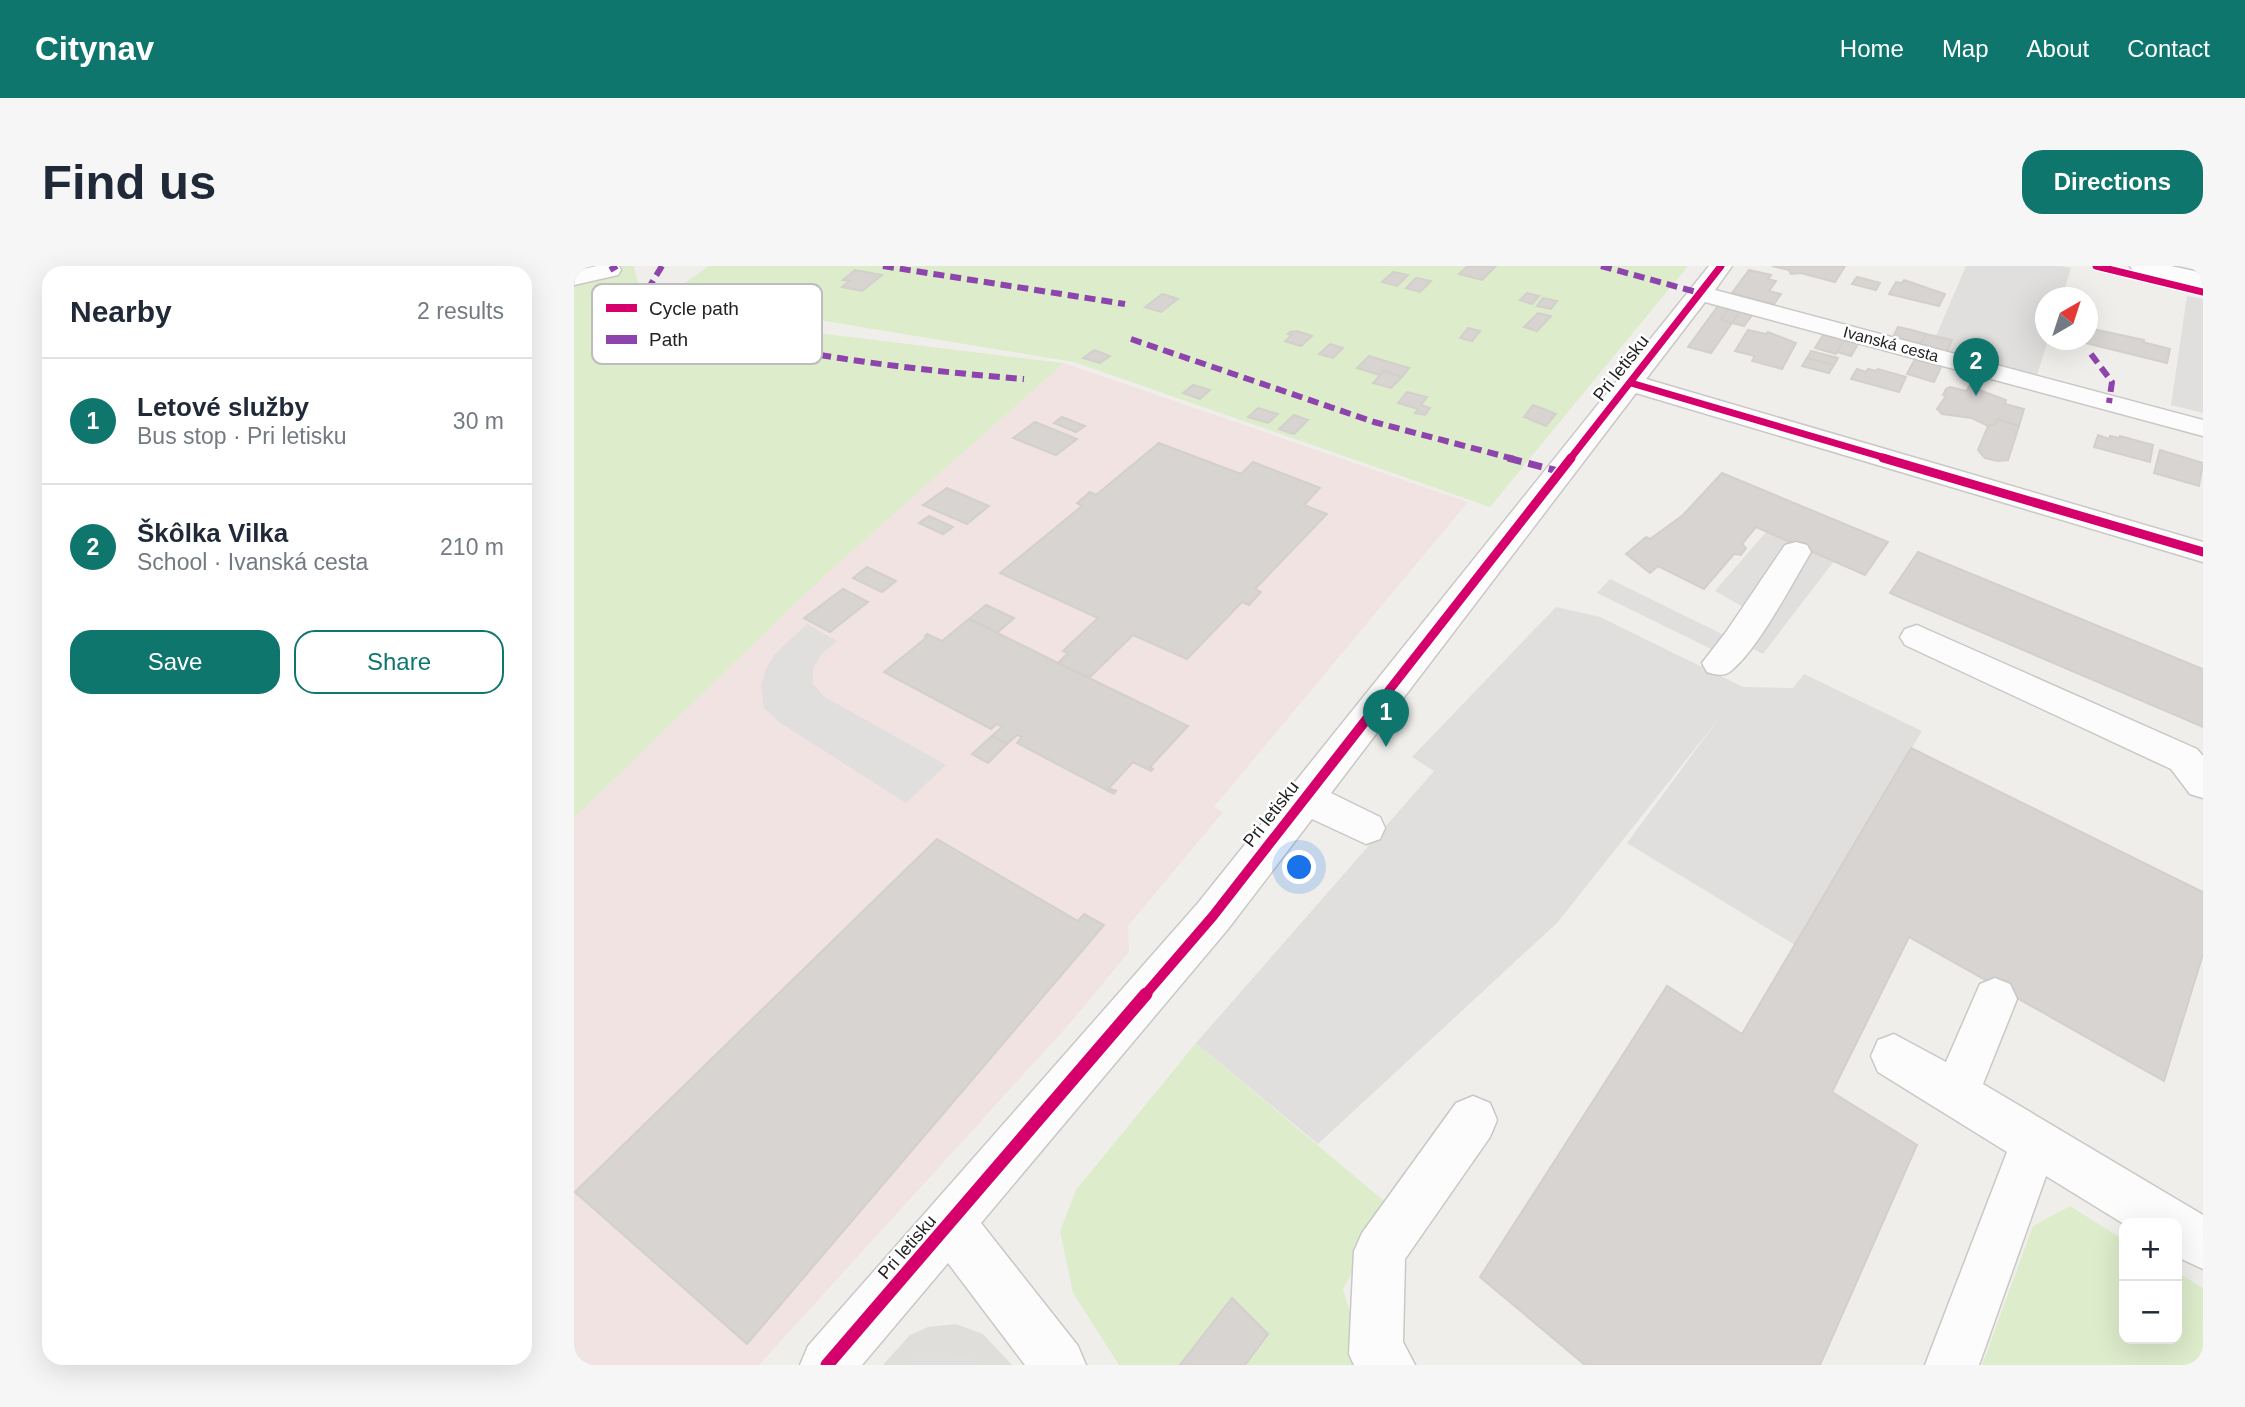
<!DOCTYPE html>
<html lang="en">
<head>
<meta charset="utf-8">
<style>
	:root { --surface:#fff; --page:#f6f6f7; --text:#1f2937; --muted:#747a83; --line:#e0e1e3; --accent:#0f766e }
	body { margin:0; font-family:Helvetica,sans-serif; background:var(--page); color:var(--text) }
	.controls { position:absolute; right:21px; bottom:21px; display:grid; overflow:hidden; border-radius:14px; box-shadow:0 7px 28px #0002 }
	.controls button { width:63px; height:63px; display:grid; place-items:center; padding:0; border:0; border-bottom:2px solid var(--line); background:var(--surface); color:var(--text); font:35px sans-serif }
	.compass { position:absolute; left:1461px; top:21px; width:63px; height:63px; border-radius:50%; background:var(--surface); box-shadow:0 7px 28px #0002; rotate:39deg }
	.you { position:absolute; left:726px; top:602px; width:24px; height:24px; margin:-18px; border:5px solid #fff; border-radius:50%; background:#1a73e8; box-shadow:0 0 0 10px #1a73e833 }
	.badge { display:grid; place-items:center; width:46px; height:46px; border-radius:50%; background:var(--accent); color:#fff; font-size:23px; font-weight:700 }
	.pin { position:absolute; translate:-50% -58px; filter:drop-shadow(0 2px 4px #0008) }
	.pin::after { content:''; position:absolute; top:37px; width:24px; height:21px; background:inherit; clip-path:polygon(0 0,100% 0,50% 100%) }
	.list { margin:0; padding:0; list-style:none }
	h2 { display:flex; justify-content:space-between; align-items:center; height:91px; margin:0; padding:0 28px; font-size:30px }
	h2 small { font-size:23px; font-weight:400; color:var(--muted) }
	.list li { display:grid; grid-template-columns:46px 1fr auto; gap:21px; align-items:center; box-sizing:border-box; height:126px; padding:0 28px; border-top:2px solid var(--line) }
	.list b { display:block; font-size:26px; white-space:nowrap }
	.list p { margin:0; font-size:23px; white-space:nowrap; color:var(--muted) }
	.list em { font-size:23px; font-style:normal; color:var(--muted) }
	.actions { display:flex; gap:14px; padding:21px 28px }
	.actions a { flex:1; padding:16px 0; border:2px solid var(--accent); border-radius:21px; text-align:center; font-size:24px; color:var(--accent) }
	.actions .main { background:var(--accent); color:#fff }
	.map { position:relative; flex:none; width:1629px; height:1099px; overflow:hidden; border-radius:21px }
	header { display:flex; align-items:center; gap:42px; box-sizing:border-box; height:98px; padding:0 35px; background:var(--accent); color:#fff }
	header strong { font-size:33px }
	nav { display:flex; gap:38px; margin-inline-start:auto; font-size:24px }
	.intro { display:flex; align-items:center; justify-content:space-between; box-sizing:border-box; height:168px; padding:0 42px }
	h1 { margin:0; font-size:49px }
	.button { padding:18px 32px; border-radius:21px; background:var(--accent); color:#fff; font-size:24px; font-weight:700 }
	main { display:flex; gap:42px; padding:0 42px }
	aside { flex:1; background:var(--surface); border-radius:21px; box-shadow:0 7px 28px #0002 }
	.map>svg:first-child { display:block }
</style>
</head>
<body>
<header>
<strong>Citynav</strong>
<nav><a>Home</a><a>Map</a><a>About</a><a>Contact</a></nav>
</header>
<div class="intro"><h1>Find us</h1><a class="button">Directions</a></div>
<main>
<aside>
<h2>Nearby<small>2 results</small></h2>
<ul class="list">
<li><span class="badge">1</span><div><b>Letové služby</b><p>Bus stop · Pri letisku</p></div><em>30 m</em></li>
<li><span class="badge">2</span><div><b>Škôlka Vilka</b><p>School · Ivanská cesta</p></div><em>210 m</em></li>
</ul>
<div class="actions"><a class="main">Save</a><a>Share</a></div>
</aside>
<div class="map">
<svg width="1629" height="1099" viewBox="0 0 1629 1099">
	<rect width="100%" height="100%" fill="#f0eeeb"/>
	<path fill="#f1e3e1" d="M490 97 894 236 640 541 649 546 554 660 555 686 498 755 185 1099H0V552L251 309Z"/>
	<path fill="#e0deda" d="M382 1058 409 1068 438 1099H309L336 1069 354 1061Z"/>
	<g fill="#ddeccb">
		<path d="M0 0H60L71 46 490 97 251 309 0 552Z"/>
		<path d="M135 0H1114L916 241 500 96 93 29Z"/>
		<path d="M622 777 816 940 769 1023 792 1099H545L499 1027 486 965 502 924Z"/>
		<path d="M1496 940 1550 974V1073H1603V1006L1629 1022V1099H1408L1459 960Z"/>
	</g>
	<g fill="#e0dfde">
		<path d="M1392 0H1487L1497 2 1488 31 1472 32V74H1474L1463 109 1373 85 1378 75 1362 70Z"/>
		<path d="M1613 30 1629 33V147L1597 139Z"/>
		<path d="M1192 266 1260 295 1189 388 1164 375 1139 384 1023 327 1036 313 1150 369 1168 347 1169 341 1141 325Z"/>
		<path d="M982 341 1026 351 1169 421 1219 422 1230 408 1348 465 1221 679 1053 577 1146 451 984 656 744 878 622 777 860 505 838 491Z"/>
		<path d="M233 358 263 375 247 389 239 403V418L251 431 372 499 332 537 205 456 190 442 187 420 192 403 201 388Z"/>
		<path d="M345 1085 398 1090 406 1099H333Z"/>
	</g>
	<g fill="#d7d4d2" stroke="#d3d0cc" stroke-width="2">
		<path d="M894 0H922L908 14 885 8Z"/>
		<path d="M1198 0H1271L1261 16 1227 7 1217 8 1215 4Z"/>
		<path d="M281 4 308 9 288 25 268 21 276 15 269 14Z"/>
		<path d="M1175 4 1197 9 1194 13 1202 15 1195 25 1207 28 1200 38 1158 27Z"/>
		<path d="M819 6 834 9 823 20 808 16Z"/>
		<path d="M1283 11 1306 17 1302 24 1278 18Z"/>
		<path d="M842 12 857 15 846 26 832 22Z"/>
		<path d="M1330 14 1371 28 1365 40 1315 28 1322 16 1328 17Z"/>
		<path d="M953 27 965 30 958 38 946 34Z"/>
		<path d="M588 28 604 33 587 46 571 41Z"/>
		<path d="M969 32 983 35 977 43 963 40Z"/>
		<path d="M1144 40 1155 43 1147 53 1158 57 1137 87 1114 81Z"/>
		<path d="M1155 43 1166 46 1158 57 1147 53Z"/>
		<path d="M1166 46 1178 49 1170 60 1158 57Z"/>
		<path d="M964 47 977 50 963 65 950 61Z"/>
		<path d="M1324 61 1338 64 1352 68 1347 78 1319 71Z"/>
		<path d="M894 62 906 65 898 75 886 72Z"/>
		<path d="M1514 62 1570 74 1569 76 1596 83 1593 97 1503 75 1514 74Z"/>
		<path d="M1174 64 1192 68 1194 66 1222 77 1208 103 1178 95 1181 90 1161 85Z"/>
		<path d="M723 65 738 70 727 80 711 75 718 69 714 68 716 66Z"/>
		<path d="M1352 68 1378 74 1373 85 1347 78Z"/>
		<path d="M1249 69 1270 74 1262 88 1241 82Z"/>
		<path d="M1270 74 1284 78 1277 90 1263 86Z"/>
		<path d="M756 78 769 82 759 92 745 88Z"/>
		<path d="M520 84 523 85 536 90 526 97 509 92Z"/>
		<path d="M1237 85 1264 92 1260 99 1233 92Z"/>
		<path d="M795 90 835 102 828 111 810 105 806 109 783 102Z"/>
		<path d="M1233 92 1260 99 1255 107 1228 100Z"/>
		<path d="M1341 93 1367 101 1360 116 1333 108Z"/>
		<path d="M1283 103 1292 106 1294 103 1302 105 1304 103 1332 111 1325 126 1277 113Z"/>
		<path d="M810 105 828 111 817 122 799 117Z"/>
		<path d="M619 119 636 124 626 133 609 127Z"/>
		<path d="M1395 120 1432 134 1431 138 1450 143 1445 160 1423 153 1421 158 1414 160 1398 152 1368 148 1363 143 1372 130 1369 129 1372 123 1376 121 1393 125Z"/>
		<path d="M833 126 853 131 847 139 856 142 851 149 841 147 844 143 824 137Z"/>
		<path d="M959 139 982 148 972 160 950 151Z"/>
		<path d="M684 142 704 148 694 157 674 151Z"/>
		<path d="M720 149 734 154 720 168 705 163Z"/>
		<path d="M488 151 511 160 502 166 480 157Z"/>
		<path d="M1423 153 1445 160 1434 194 1424 195 1411 192 1404 184 1414 160 1421 158Z"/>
		<path d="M461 156 503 173 482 189 439 172Z"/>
		<path d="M1524 169 1535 173 1536 170 1546 172V170L1579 179 1576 196 1520 181Z"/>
		<path d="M585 177 667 208 679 196 746 222 730 239 753 248 681 323 687 326 675 339 668 336 613 393 559 369 515 412 484 397 494 387 489 385 524 352 426 307 508 240 503 237 516 226 522 229Z"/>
		<path d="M1586 184 1629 197 1625 220 1580 207Z"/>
		<path d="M1148 207 1314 276 1291 309 1182 261 1168 278 1172 282 1167 289 1160 288 1130 323 1084 300 1076 307 1052 288 1072 271 1076 273 1109 249Z"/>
		<path d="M373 222 415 240 393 258 349 239Z"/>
		<path d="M355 250 379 261 369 268 345 257Z"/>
		<path d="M1344 286 1629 403V461L1316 327Z"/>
		<path d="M293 301 322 315 308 326 279 312Z"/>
		<path d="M269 323 294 336 256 366 230 352Z"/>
		<path d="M412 339 440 352 423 367 395 353Z"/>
		<path d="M395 353 484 397 614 460 576 501 579 503 577 505 559 496 535 522 542 525 540 528 443 477 448 471 443 469 433 478 418 470 428 461 423 458 417 463 310 406 353 371 351 370 353 368 368 375Z"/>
		<path d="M418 470 433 478 414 497 398 488Z"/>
		<path d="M1337 482 1629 626V688L1590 815 1335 671 1258 826 1343 879 1246 1099H1011L906 1011 1093 720 1168 768Z"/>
		<path d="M363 573 504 655 510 648 530 659 173 1078 1 926Z"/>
		<path d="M658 1032 694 1068 671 1099H606Z"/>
	</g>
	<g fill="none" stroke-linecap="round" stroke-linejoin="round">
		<g stroke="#c9c8c7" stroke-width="3">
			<g id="minor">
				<path d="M23 0H45L47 4 44 9 0 19V5Z"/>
				<path d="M1135 0H1158L1141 24 1629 154V170L1131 36 1072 113 1629 276V296L1062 127 757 527 806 551 811 562 806 573 792 578 738 553 654 663 407 957 504 1080 512 1099H451L374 997 288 1099H226L234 1080 624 637Z"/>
				<path d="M1556 0H1597L1629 7V21L1559 5Z"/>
				<path d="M1222 276 1233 279 1237 286C1219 316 1184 383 1158 404 1151 411 1142 409 1133 406L1128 397 1152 366 1211 279Z"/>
				<path d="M1343 359 1623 483 1629 490V532L1616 528 1597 503 1331 379 1326 371 1331 363Z"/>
				<path d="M1421 712 1436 718 1443 733 1409 818 1629 949V1003L1603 991V957L1550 958 1472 910 1405 1099H1351L1433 886 1304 806 1297 790 1304 774 1320 768 1372 796 1406 718Z"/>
				<path d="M899 830 916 837 923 854 916 871 831 993 829 1076 841 1099H780L775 1088 780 985 788 967 882 837Z"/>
			</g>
		</g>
		<use href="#minor" fill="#fdfcfc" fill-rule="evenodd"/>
		<g stroke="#8e44ad" stroke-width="6" stroke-dasharray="11 6" stroke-linecap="butt">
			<path d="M88 0 66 36 70 51C193 85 323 103 450 113"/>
			<path d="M309 0 551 38"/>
			<path d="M1027 0 1126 27"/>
			<path d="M36 4 43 0"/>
			<path d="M557 73 800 156 940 193"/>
			<path d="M1517 88 1538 116 1535 137"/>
		</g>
		<path stroke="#8e44ad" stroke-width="7" stroke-dasharray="14 7" stroke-linecap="butt" d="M934 192 988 206"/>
		<g stroke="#fff" stroke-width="10">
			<g id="cycleway-far3">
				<path d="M1522 0 1629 26"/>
				<path d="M1057 117 1315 193"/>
				<path d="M996 193 1147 0"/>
			</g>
		</g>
		<g stroke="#fff" stroke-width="12">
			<g id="cycleway-far2">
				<path d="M1309 192 1629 286"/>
				<path d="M809 432 997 192"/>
			</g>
		</g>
		<g stroke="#fff" stroke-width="15">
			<path id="cycleway-far1" d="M570 730 639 650 810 431"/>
		</g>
		<g stroke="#fff" stroke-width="18">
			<path id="cycleway" d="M253 1099 572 728"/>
		</g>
		<use href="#cycleway-far3" stroke="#d6006c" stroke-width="7"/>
		<use href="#cycleway-far2" stroke="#d6006c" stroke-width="9"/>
		<use href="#cycleway-far1" stroke="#d6006c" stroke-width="10"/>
		<use href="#cycleway" stroke="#d6006c" stroke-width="13"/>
	</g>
	<g text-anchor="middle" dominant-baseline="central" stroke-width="5" stroke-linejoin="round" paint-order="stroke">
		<g font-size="16" fill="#222" stroke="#fff">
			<text transform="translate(1317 78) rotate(15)">Ivanská cesta</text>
		</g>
		<g font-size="18" fill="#222" stroke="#fff">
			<text transform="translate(1047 102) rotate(-52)">Pri letisku</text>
			<text transform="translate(697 548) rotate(-52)">Pri letisku</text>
			<text transform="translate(333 981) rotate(-49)">Pri letisku</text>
		</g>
	</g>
	<rect x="18" y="18" width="230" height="80" rx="10" fill="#fff" stroke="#bdbdbd" stroke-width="2"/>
	<rect x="32" y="38" width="31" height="8" fill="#d6006c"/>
	<rect x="32" y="69" width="31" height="9" fill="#8e44ad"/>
	<g font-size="19" fill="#222">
		<text x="75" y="49">Cycle path</text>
		<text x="75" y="80">Path</text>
	</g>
</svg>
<div class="controls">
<button>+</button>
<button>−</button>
</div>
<svg class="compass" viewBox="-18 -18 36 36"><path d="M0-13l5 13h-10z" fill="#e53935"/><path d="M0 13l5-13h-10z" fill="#747a83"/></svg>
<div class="you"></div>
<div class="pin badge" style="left:812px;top:481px">1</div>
<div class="pin badge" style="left:1402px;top:130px">2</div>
</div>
</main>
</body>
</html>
